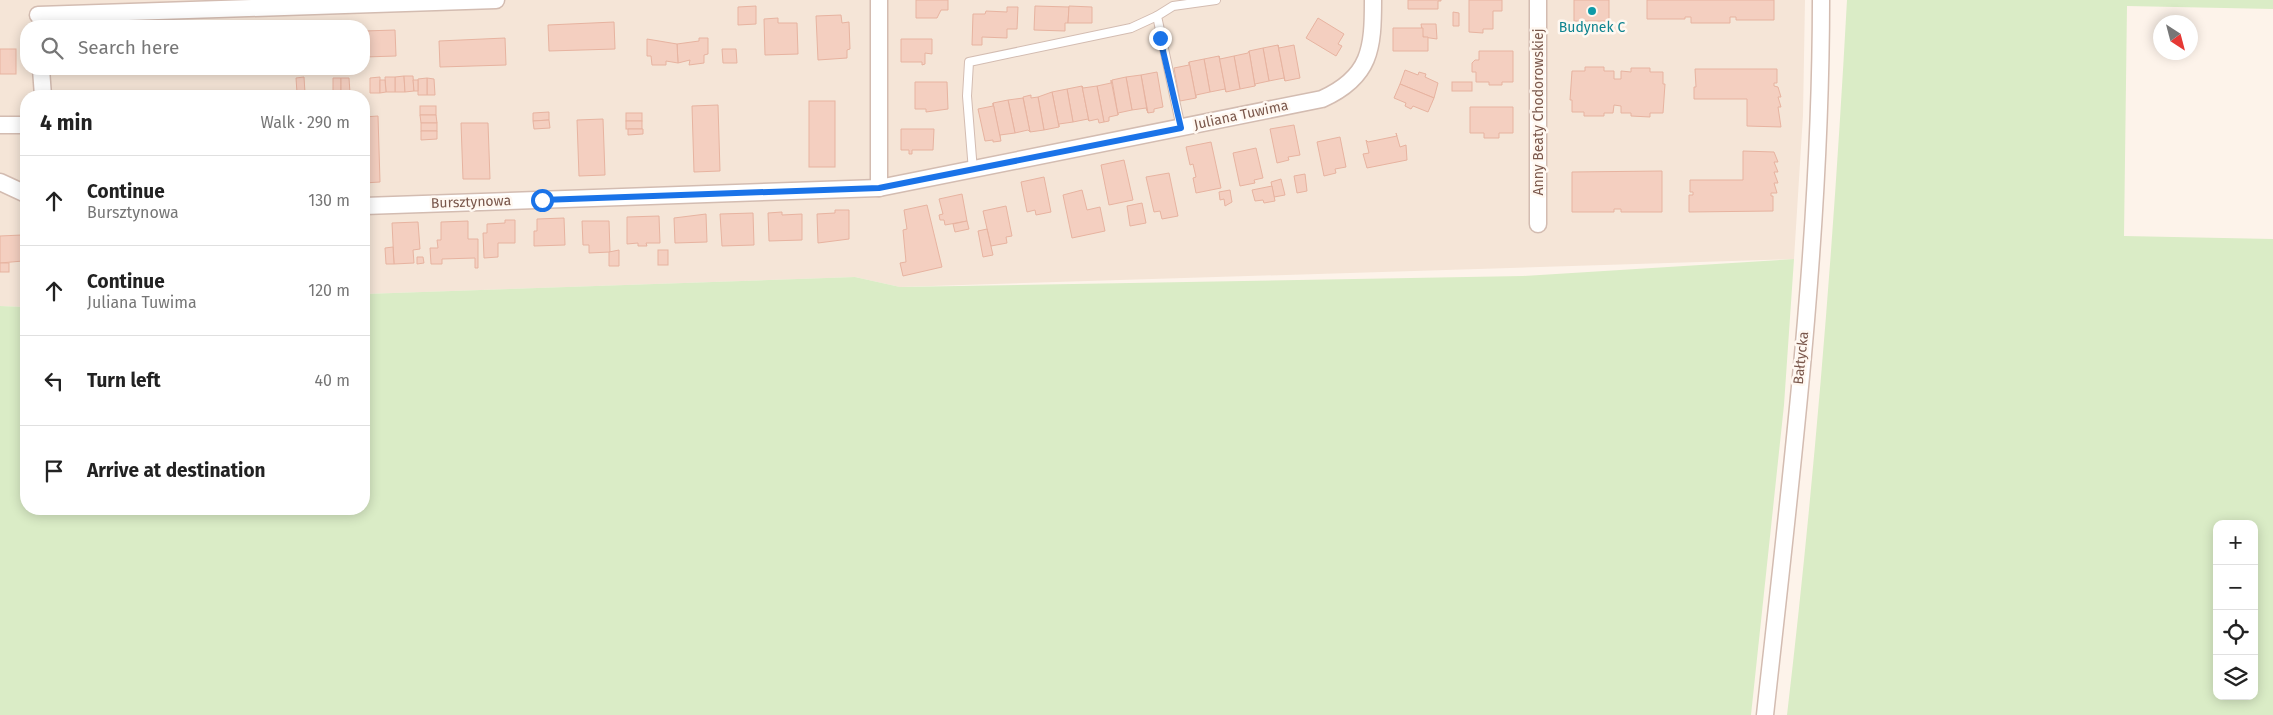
<!DOCTYPE html>
<html lang="en">
<head>
<meta charset="utf-8">
<style>
	:root { --surface:#fff; --page:#f6f6f6; --text:#222; --muted:#767676; --line:#e0e0e0 }
	body { margin:0; font-family:"Fira Sans",sans-serif; background:var(--page); color:var(--text) }
	.controls { position:absolute; right:15px; bottom:15px; display:grid; overflow:hidden; border-radius:10px; box-shadow:0 2px 12px #0003 }
	.controls button { width:45px; height:45px; display:grid; place-items:center; padding:0; border:0; border-bottom:1px solid var(--line); background:var(--surface); color:var(--text); font:25px sans-serif }
	.compass { position:absolute; left:2153px; top:15px; width:45px; height:45px; border-radius:50%; background:var(--surface); box-shadow:0 2px 12px #0003; rotate:144deg }
	.stop { position:absolute; width:15px; height:15px; margin:-11px; border:4px solid #1a73e8; border-radius:50%; background:#fff }
	.stop.end { background:#1a73e8; border-color:#fff; box-shadow:0 1px 5px #0008 }
	.list { margin:0; padding:0; list-style:none }
	h2 { display:flex; justify-content:space-between; align-items:center; height:65px; margin:0; padding:0 20px; font-size:21px }
	h2 small { font-size:16px; font-weight:400; color:var(--muted) }
	.list li { display:grid; grid-template-columns:32px 1fr auto; gap:15px; align-items:center; box-sizing:border-box; height:90px; padding:0 20px; border-top:1px solid var(--line) }
	.list b { display:block; font-size:19px; white-space:nowrap }
	.list p { margin:0; font-size:16px; white-space:nowrap; color:var(--muted) }
	.list em { font-size:16px; font-style:normal; color:var(--muted) }
	.icon { flex:none; width:28px; height:28px; fill:none; stroke:currentColor; stroke-width:2; stroke-linecap:round; stroke-linejoin:round }
	.map { position:relative; flex:none; width:2273px; height:715px; overflow:hidden }
	.search { position:absolute; background:var(--surface); box-shadow:0 2px 12px #0003; left:20px; top:20px; width:350px; height:55px; display:flex; align-items:center; gap:12px; box-sizing:border-box; padding:0 18px; border-radius:20px; color:var(--muted); font-size:19px }
	.panel { position:absolute; background:var(--surface); box-shadow:0 2px 12px #0003; left:20px; top:90px; width:350px; height:425px; border-radius:20px }
	.map>svg:first-child { display:block }
</style>
</head>
<body>
<div class="map">
<svg width="2273" height="715" viewBox="0 0 2273 715">
	<rect width="100%" height="100%" fill="#fdf3ea"/>
	<path fill="#f5e5d7" fill-rule="evenodd" d="M0 0H1805L1803 115 1794 259 900 287 855 277 364 294V96H26V307L0 306ZM26 26H364V69H26Z"/>
	<g fill="#daecc6" fill-rule="evenodd">
		<path d="M1847 0H2273V9L2127 6 2124 236 2273 239V715H1787C1815 477 1834 239 1847 0ZM2217 524H2254V696H2217Z"/>
		<path d="M1794 259 1784 405 1751 715H0V306L26 307V509H364V294L855 277 900 287 1523 276Z"/>
	</g>
	<g fill="#f4cfc0" stroke="#e7b3a0">
		<path d="M916 0H948V10H941L937 18H916Z"/>
		<path d="M1408 0H1441V1H1438V9H1408Z"/>
		<path d="M1469 0H1502V11H1493V29H1483V33L1469 32Z"/>
		<rect x="1574" y="0" width="35" height="21"/>
		<path d="M1647 0H1774V20H1736V17H1730V23H1691V17H1685V19H1647Z"/>
		<path d="M756 6V24L738 25V7Z"/>
		<path d="M1035 6 1069 7 1068 23H1065V31L1034 30Z"/>
		<path d="M1069 6 1092 7V23H1068Z"/>
		<path d="M1007 7H1018L1017 29H1007V38L982 37V45H972L973 14H985L986 11 1007 12Z"/>
		<path d="M1453 12 1459 13V26H1453Z"/>
		<path d="M841 15 842 23 849 22 850 49 847 50V58L818 60 816 16Z"/>
		<path d="M778 18V23H797L798 54 765 55 764 19Z"/>
		<path d="M1318 18 1344 34 1338 44 1342 46 1336 56 1306 38Z"/>
		<path d="M614 22 615 49 549 51 548 25Z"/>
		<path d="M1421 24H1436L1437 39 1423 37Z"/>
		<path d="M1393 28H1423V37H1428V51H1393Z"/>
		<path d="M395 30 396 56 364 57V31Z"/>
		<path d="M505 38 506 65 440 67 439 41Z"/>
		<path d="M699 38H708V54L704 55V63L689 65 690 60 678 63 677 44 699 41Z"/>
		<path d="M647 39 677 44 678 63 666 61V65H652L651 56H647Z"/>
		<path d="M901 39H932V54L925 53V64L922 65V62H901Z"/>
		<path d="M1278 45 1285 81 1284 78 1269 81 1263 48Z"/>
		<path d="M1278 45 1279 48 1294 45 1300 78 1285 81Z"/>
		<path d="M1263 48 1269 81 1255 84V86L1249 51Z"/>
		<rect x="0" y="49" width="16" height="25"/>
		<path d="M722 49H736L737 63H723Z"/>
		<path d="M1249 51 1255 86 1240 89 1234 56 1248 53Z"/>
		<path d="M1479 51H1513V82H1502V85H1489V82H1476V72H1472V63L1475 60H1479Z"/>
		<path d="M1219 56 1226 92 1225 89 1210 92 1204 59Z"/>
		<path d="M1234 56 1240 89 1226 92 1219 56 1220 59Z"/>
		<path d="M1204 59 1210 92 1196 95V98L1189 62Z"/>
		<path d="M1189 62 1196 98 1180 101 1174 68 1189 65Z"/>
		<path d="M1585 67H1604V71H1614V79H1621V71L1631 72V68H1650V72H1663V84H1665L1663 113H1650V117L1631 116V113H1621V106L1614 105 1613 113H1604V116H1584V112H1572V100H1570L1572 71H1585Z"/>
		<path d="M225 69H281V72L226 74Z"/>
		<path d="M1695 69H1777V83H1774V86L1778 87 1781 97H1778L1781 107H1778L1781 127 1747 126V99H1694V87H1696Z"/>
		<path d="M1405 70 1418 75 1419 72 1426 74 1425 77 1438 83 1434 98 1400 84Z"/>
		<path d="M1157 72 1163 107 1154 109V112L1148 113 1141 75Z"/>
		<path d="M1141 75 1147 110 1148 113 1146 108 1132 110 1126 77Z"/>
		<path d="M404 76 405 92H395V77Z"/>
		<path d="M404 76H413L414 91 405 92Z"/>
		<path d="M304 77 305 93H297L296 78Z"/>
		<path d="M380 77V93H370V78Z"/>
		<path d="M385 77H395V92H386Z"/>
		<path d="M1126 77 1132 110 1118 113V115L1112 80Z"/>
		<path d="M333 78H341V93L333 94Z"/>
		<path d="M341 78H349L350 93H341Z"/>
		<path d="M427 78 434 79 435 95H427Z"/>
		<path d="M427 78V95H418V79Z"/>
		<path d="M380 80H385L386 92 380 93Z"/>
		<path d="M413 80H418V91H414Z"/>
		<path d="M1111 80 1118 115 1109 117V121L1104 122 1097 86 1111 83Z"/>
		<path d="M915 82H947L948 109 926 112V109H915Z"/>
		<rect x="1452" y="82" width="20" height="9"/>
		<path d="M1400 84 1434 98 1428 112 1413 106 1411 109 1405 106 1406 103 1394 98Z"/>
		<path d="M1082 86 1089 121 1088 119 1073 122 1067 89Z"/>
		<path d="M1082 86 1083 88 1097 86 1104 122 1099 123 1098 119 1089 121Z"/>
		<path d="M1067 89 1073 122 1059 124V127L1052 92Z"/>
		<path d="M1052 92 1059 127 1044 130 1038 97Z"/>
		<path d="M1031 95V98L1038 97 1044 130 1030 132 1023 97Z"/>
		<path d="M1023 98 1030 132 1028 130 1015 133 1008 100Z"/>
		<path d="M1008 100 1015 133 1000 135V138L993 103Z"/>
		<rect x="809" y="101" width="26" height="66"/>
		<path d="M993 103 1001 141 993 142V140L985 141 978 109 993 106Z"/>
		<path d="M718 105 720 171 694 172 692 106Z"/>
		<rect x="420" y="106" width="16" height="9"/>
		<path d="M1470 107H1513V133H1499V138H1484V133H1470Z"/>
		<path d="M549 112V120L533 121V113Z"/>
		<rect x="626" y="113" width="16" height="8"/>
		<path d="M420 115H436L437 123H421Z"/>
		<path d="M378 116 380 182 364 183V117Z"/>
		<path d="M603 119 605 175 579 176 577 120Z"/>
		<path d="M549 120 550 128 534 129 533 121Z"/>
		<rect x="626" y="121" width="16" height="8"/>
		<rect x="421" y="123" width="16" height="8"/>
		<path d="M461 123H488L490 179H463Z"/>
		<path d="M1294 125 1300 155 1288 157 1289 160 1277 163 1270 129Z"/>
		<path d="M628 129H643V134L628 135Z"/>
		<path d="M901 129H934L933 150H912V154H909V150H901Z"/>
		<path d="M421 131H437V139L421 140Z"/>
		<path d="M1396 133 1400 147 1406 145 1407 160 1367 168 1363 154 1369 153 1366 140 1368 142 1397 136Z"/>
		<path d="M1340 137 1346 167 1335 169 1336 173 1324 176 1317 142Z"/>
		<path d="M1211 142 1221 188 1196 193 1193 178 1196 177 1193 164 1190 165 1186 147Z"/>
		<path d="M1256 148 1263 178 1254 180 1255 183 1240 186 1233 153Z"/>
		<path d="M1743 151 1774 152 1778 162H1774L1778 172H1774L1778 183H1774L1777 193H1771V196H1773V211L1689 212V195H1693V192H1690V180H1743Z"/>
		<path d="M1124 160 1133 200 1109 205 1101 165Z"/>
		<path d="M1662 171V212H1621V209H1614V212H1572V172Z"/>
		<path d="M1169 173 1178 216 1162 219 1160 211 1154 212 1146 177Z"/>
		<path d="M1305 174 1307 191 1297 193 1294 176Z"/>
		<path d="M1044 177 1051 212 1036 215 1035 210 1027 212 1021 182Z"/>
		<path d="M1281 179 1285 195 1274 197 1271 182Z"/>
		<path d="M1272 186 1275 201 1264 203 1263 200 1255 201 1252 190Z"/>
		<path d="M1082 190 1087 210 1100 207 1105 231 1072 238 1063 195Z"/>
		<path d="M1230 190 1232 202 1225 206 1224 199 1220 200 1219 192Z"/>
		<path d="M962 194 967 221 945 225 944 220H940L939 215 943 214 939 199Z"/>
		<path d="M1142 203 1146 223 1130 226 1127 206Z"/>
		<path d="M927 205 942 267 903 276 900 263 906 262 903 230 907 229 904 210Z"/>
		<path d="M1006 206 1012 236 1006 237 1007 243 991 246 983 211Z"/>
		<path d="M835 210H849V239L818 243 817 214 835 213Z"/>
		<path d="M782 212V215L802 214V240L769 241 768 213Z"/>
		<path d="M753 213 754 245 722 246 720 214Z"/>
		<path d="M706 214 707 242 675 243 674 218Z"/>
		<path d="M659 216 660 243H646L647 246H638V243L627 244V217Z"/>
		<path d="M564 218 565 245 534 246V231H537V219Z"/>
		<path d="M505 220H515V243H498V257L484 258 483 233H487V224L505 223Z"/>
		<path d="M468 221V239H478V268H475V258L442 259V264H431L430 248H438L437 240H441V222Z"/>
		<path d="M582 221H609L610 252 589 253V245H583Z"/>
		<path d="M967 221 969 229 955 232 953 224Z"/>
		<path d="M418 222 420 249 413 250 414 263 394 264 392 223Z"/>
		<path d="M987 229 993 255 983 257 978 231Z"/>
		<path d="M22 235 23 261 0 263V236Z"/>
		<path d="M393 247 394 264H386L385 248Z"/>
		<path d="M619 250V266H609V252Z"/>
		<rect x="658" y="250" width="10" height="15"/>
		<path d="M417 257H423L424 263 417 264Z"/>
		<rect x="0" y="263" width="9" height="9"/>
	</g>
	<g fill="none" stroke-linecap="round" stroke-linejoin="round">
		<g stroke="#d3bcb1" stroke-width="10">
			<g id="lane">
				<path d="M1181 128 1157 16 1173 6 1216 0"/>
				<path d="M973 171 967 96 969 62 1131 28 1157 16"/>
			</g>
		</g>
		<g stroke="#d3bcb1" stroke-width="19">
			<g id="street">
				<path d="M879 0V188"/>
				<path d="M38 15 496 0"/>
				<path d="M41 69 43 96"/>
				<path d="M0 125H26"/>
				<path d="M0 182 26 194"/>
				<path d="M364 206 879 188 1322 99C1371 77 1373 48 1373 0"/>
				<path d="M1538 224V0"/>
				<path d="M1765 715C1791 478 1821 238 1821 0"/>
			</g>
		</g>
		<use href="#lane" stroke="#fff" stroke-width="8"/>
		<use href="#street" stroke="#fff" stroke-width="16"/>
	</g>
	<g fill="none" stroke-linecap="round" stroke-linejoin="round">
		<path stroke="#1a73e8" stroke-width="6" d="M542 200 879 188 1181 128 1160 38"/>
	</g>
	<circle fill="#0f9aa8" stroke="#fff8f1" stroke-width="2" cx="1592" cy="11" r="5"/>
	<g text-anchor="middle" dominant-baseline="central" stroke-width="5" stroke-linejoin="round" paint-order="stroke">
		<g font-size="14" fill="#0d838f" stroke="#fff8f1">
			<text x="1592" y="27">Budynek C</text>
		</g>
		<g font-size="14" fill="#7a574b" stroke="#fff8f1">
			<text transform="translate(1538 112) rotate(-90)">Anny Beaty Chodorowskiej</text>
			<text transform="translate(1241 115) rotate(-12)">Juliana Tuwima</text>
			<text transform="translate(471 202) rotate(-2)">Bursztynowa</text>
			<text transform="translate(1801 358) rotate(-84)">Bałtycka</text>
		</g>
	</g>
</svg>
<div class="controls">
<button>+</button>
<button>−</button>
<button><svg class="icon" aria-label="locate" viewBox="0 0 24 24"><circle cx="12" cy="12" r="6"/><path d="M12 2v4M12 18v4M2 12h4M18 12h4"/></svg></button>
<button><svg class="icon" aria-label="layers" viewBox="0 0 24 24"><path d="M12 4l9 5-9 5-9-5zM3 14l9 5 9-5"/></svg></button>
</div>
<svg class="compass" viewBox="-18 -18 36 36"><path d="M0-13l5 13h-10z" fill="#e53935"/><path d="M0 13l5-13h-10z" fill="#767676"/></svg>
<div class="stop" style="left:542px;top:200px"></div>
<div class="stop end" style="left:1160px;top:38px"></div>
<div class="search"><svg class="icon" aria-label="search" viewBox="0 0 24 24"><circle cx="10" cy="10" r="6"/><path d="M15 15l6 6"/></svg>Search here</div>
<section class="panel">
<h2>4 min<small>Walk · 290 m</small></h2>
<ul class="list">
<li><svg class="icon" aria-label="ahead" viewBox="0 0 24 24"><path d="M12 20V5M6 11l6-6 6 6"/></svg><div><b>Continue</b><p>Bursztynowa</p></div><em>130 m</em></li>
<li><svg class="icon" aria-label="ahead" viewBox="0 0 24 24"><path d="M12 20V5M6 11l6-6 6 6"/></svg><div><b>Continue</b><p>Juliana Tuwima</p></div><em>120 m</em></li>
<li><svg class="icon" aria-label="left" viewBox="0 0 24 24"><path d="M17 20v-9H6M10 6l-5 5 5 5"/></svg><div><b>Turn left</b></div><em>40 m</em></li>
<li><svg class="icon" aria-label="arrive" viewBox="0 0 24 24"><path d="M6 21V4h12l-3 4 3 4H6"/></svg><div><b>Arrive at destination</b></div></li>
</ul>
</section>
</div>
</body>
</html>
